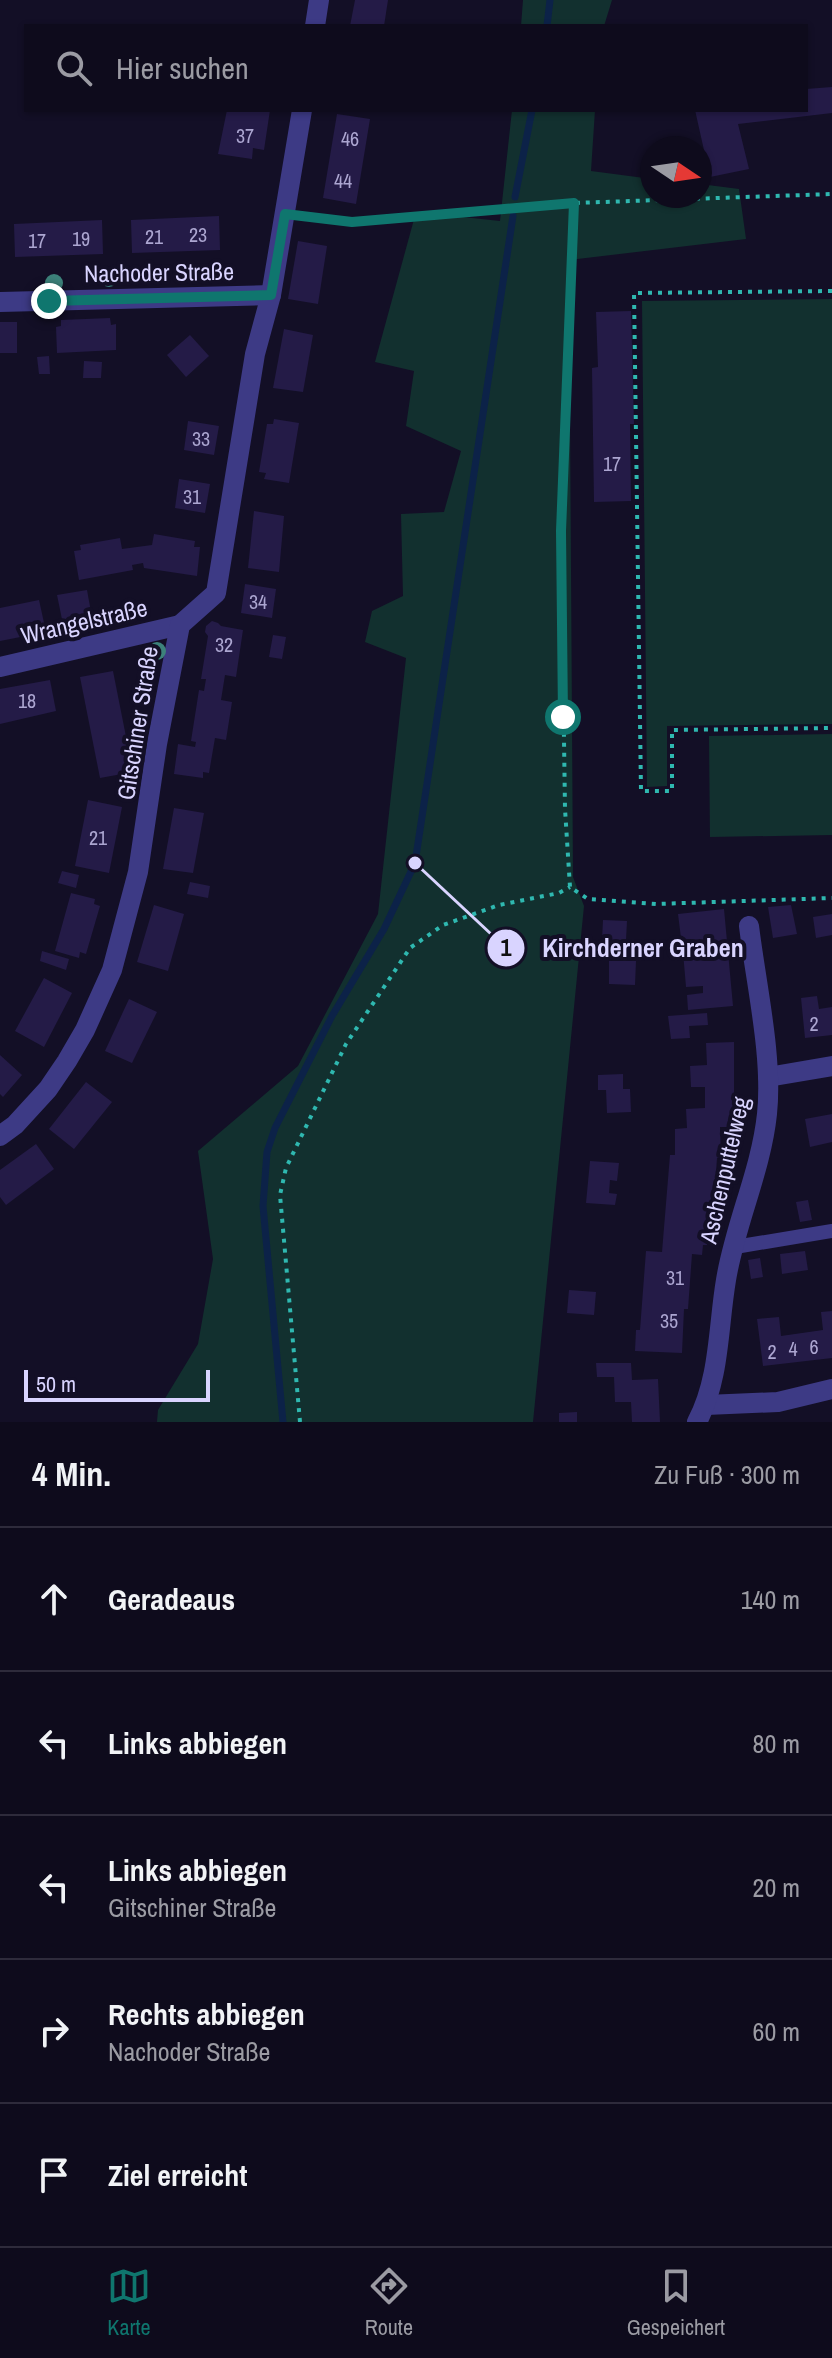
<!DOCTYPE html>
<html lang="de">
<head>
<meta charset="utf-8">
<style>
	:root { --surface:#0e0b1c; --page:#171425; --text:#f1f3f6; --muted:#9b9ba3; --line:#2e2b3b; --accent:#0f766e }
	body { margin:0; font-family:"Archivo Narrow",sans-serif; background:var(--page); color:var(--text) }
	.compass { position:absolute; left:640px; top:136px; width:72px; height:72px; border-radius:50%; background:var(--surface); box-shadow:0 2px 6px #0004; rotate:103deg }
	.scale { position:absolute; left:24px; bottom:20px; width:186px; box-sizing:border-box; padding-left:8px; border:4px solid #d9d4ff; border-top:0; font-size:22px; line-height:28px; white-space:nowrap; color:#d9d4ff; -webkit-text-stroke:6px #130f26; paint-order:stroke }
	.stop { position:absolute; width:24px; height:24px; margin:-18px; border:6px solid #0f766e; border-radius:50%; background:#fff }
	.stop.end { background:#0f766e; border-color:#fff; box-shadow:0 2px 8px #0008 }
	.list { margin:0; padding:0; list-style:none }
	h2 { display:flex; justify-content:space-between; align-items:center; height:104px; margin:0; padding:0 32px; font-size:34px }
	h2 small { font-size:26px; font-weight:400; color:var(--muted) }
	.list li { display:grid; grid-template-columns:52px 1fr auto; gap:24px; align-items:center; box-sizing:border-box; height:144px; padding:0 32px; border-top:2px solid var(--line) }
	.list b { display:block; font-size:30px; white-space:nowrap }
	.list p { margin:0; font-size:26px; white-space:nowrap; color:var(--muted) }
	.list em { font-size:26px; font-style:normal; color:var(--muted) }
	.icon { flex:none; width:44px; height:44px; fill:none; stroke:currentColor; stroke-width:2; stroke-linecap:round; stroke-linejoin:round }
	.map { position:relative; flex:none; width:832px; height:1422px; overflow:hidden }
	.search { position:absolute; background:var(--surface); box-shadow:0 2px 6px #0004; left:24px; right:24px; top:24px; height:88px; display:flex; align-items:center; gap:20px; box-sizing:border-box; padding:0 28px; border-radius:0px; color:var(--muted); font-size:30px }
	.sheet { height:824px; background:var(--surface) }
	nav { display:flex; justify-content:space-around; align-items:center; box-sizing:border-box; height:112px; border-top:2px solid var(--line); background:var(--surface); font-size:22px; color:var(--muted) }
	nav a { display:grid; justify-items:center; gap:4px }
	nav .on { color:var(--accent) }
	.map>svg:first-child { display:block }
</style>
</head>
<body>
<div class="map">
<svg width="832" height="1422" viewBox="0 0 832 1422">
	<rect width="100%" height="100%" fill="#130f26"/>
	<g fill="#12302f">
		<path d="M523 0H612L604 26H521Z"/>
		<path d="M512 110H595L591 171 652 179V196H700V184L739 189 746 239 569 260 573 877 584 906 533 1422H157L158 1410 198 1344 213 1259 198 1151 298 1066 378 914 406 658 365 642 372 611 403 596 401 514 444 512 461 451 406 426 414 371 375 362 416 212 500 221Z"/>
		<path d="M832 299V724L667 726V786L647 787 642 301Z"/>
		<path d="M832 734V835L710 837 709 736Z"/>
	</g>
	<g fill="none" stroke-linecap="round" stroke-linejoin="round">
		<g stroke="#0c2248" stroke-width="7">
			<path d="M547 26 550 0"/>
			<path d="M515 197 532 110"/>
			<path d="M283 1422 263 1206 267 1152 275 1128 332 1016 384 929 415 863 513 216"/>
		</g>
	</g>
	<g fill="#241b47">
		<path d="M355 0H388L384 26H350Z"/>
		<path d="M832 87V113L738 124 749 169 710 177 695 110H806V89Z"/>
		<path d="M227 110H270L264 150 253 148 252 159 218 154Z"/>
		<path d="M337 114 370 119 356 204 323 198Z"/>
		<path d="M219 216 220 250 132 253 131 220Z"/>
		<path d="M102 220 103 254 15 257 14 224Z"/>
		<path d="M298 241 327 246 318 304 288 299Z"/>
		<path d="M631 311 634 424H630L631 501 594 502 592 368 598 367 596 312Z"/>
		<path d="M110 318 111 325 116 324V350L57 353 56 327 61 326V320Z"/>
		<rect x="0" y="322" width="17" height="31"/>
		<path d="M284 329 313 335 303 392 273 388Z"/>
		<path d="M190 335 209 356 186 377 167 355Z"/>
		<path d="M49 356 50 374H39L37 357Z"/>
		<path d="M84 361 102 362 101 378H83Z"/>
		<path d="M274 419 299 423 289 483 264 479 266 473 259 472 267 424H273Z"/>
		<path d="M188 421 219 426 214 455 184 450Z"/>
		<path d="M179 479 210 484 205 513 175 508Z"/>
		<path d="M254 511 284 516 279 572 248 568Z"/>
		<path d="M154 534 195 541 194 547H200L197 576 144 568 143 563 132 565 133 570 79 580 74 551 81 550 80 545 120 538 122 549 152 545Z"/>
		<path d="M245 584 276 589 272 618 241 613Z"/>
		<path d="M87 590 93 623 64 629 57 595Z"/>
		<path d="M39 600 46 632 0 641V608Z"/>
		<path d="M212 621 218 623 221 626 243 630 236 677 225 675 221 700 232 702 226 740 215 738 209 773 203 772V778L174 774 178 744 195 747 196 742 191 741 199 690 204 691 206 679H201L208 636 205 632 206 626Z"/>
		<path d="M273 635 286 637 282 659 269 657Z"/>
		<path d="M113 671 133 772 100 778 80 677Z"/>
		<path d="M50 680 56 711 0 724V689Z"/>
		<path d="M88 800 122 807 109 873 75 866Z"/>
		<path d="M174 808 204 813 193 873 163 869Z"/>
		<path d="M62 871 79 875 76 888 58 883Z"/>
		<path d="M190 882 210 886 208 898 187 894Z"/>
		<path d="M71 893 95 899 94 904 100 906 86 954 80 952 79 958 55 951Z"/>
		<path d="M154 905 184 914 168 971 137 962Z"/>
		<path d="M791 905 797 934 773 938 768 907Z"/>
		<path d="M724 909 733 1006 688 1010 687 995 703 993V986L686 987 683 952 699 951V944L682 946 678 914Z"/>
		<path d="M832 914V935L816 938 813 917Z"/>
		<path d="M603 920 627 921 626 940H602Z"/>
		<path d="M42 951 69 959 66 970 40 961Z"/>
		<path d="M609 961H636L635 985 609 984Z"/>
		<path d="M44 978 72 993 44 1047 15 1031Z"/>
		<path d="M817 996 819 1009 832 1007V1035L805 1038 801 998Z"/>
		<path d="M129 999 157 1012 132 1063 105 1051Z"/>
		<path d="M707 1013 708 1025 689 1026 690 1038 671 1039 668 1016Z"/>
		<path d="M734 1042V1127H720L721 1158H717L714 1200H711L710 1212H716L714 1235H708L707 1245H703L702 1255 692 1254 688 1309H684L682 1353 635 1351 636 1330H640L646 1251 662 1252 670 1155H675V1129L687 1128 686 1109 705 1108V1087H691L690 1066 707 1065 706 1043Z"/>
		<path d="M0 1055 22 1075 3 1097 0 1094Z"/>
		<path d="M623 1074V1089H630L631 1112 607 1113 606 1090H598V1075Z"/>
		<path d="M86 1082 112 1102 74 1149 49 1129Z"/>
		<path d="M832 1114V1142L810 1147 805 1119Z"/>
		<path d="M36 1144 54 1169 6 1205 0 1197V1170Z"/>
		<path d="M590 1161 619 1163 617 1181 610 1180 609 1193 617 1194 615 1205 586 1203Z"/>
		<path d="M808 1200 812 1220 800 1222 796 1202Z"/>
		<path d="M805 1251 808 1270 782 1274 780 1254Z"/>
		<path d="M760 1258 763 1277 751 1279 748 1260Z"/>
		<path d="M569 1290 596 1292 594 1315 567 1313Z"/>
		<path d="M832 1311V1358L763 1366 757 1319 779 1317 781 1336 823 1330 821 1312Z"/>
		<path d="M596 1363H631L632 1380 658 1379 660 1422H632L631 1402H615L614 1377H597Z"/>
		<path d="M577 1412V1422H559V1413Z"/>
	</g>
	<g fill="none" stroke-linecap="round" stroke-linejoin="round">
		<g stroke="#2fb8b0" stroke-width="4" stroke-dasharray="4 6" stroke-linecap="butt">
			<path d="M574 203 561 531 565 809 570 887 588 899 656 904 832 898"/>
			<path d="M307 216 352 222 574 203 832 194"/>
			<path d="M832 291 634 293 641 791H672V730L832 728"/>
			<path d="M300 1422 280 1195 286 1168 346 1044 410 948 443 925 499 905 559 893 570 887"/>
		</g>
		<path stroke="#3d3a85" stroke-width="14" d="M733 1244 741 1246 832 1231"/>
		<g stroke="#3d3a85" stroke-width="20">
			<path d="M315 26 319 0"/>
			<path d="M0 302 271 295"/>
			<path d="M0 667 180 625"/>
			<path d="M768 1077 832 1066"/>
			<path d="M0 1136 15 1125 48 1089 67 1061 85 1030 112 970 138 872 157 744 180 625 216 593 255 354 271 295 302 110"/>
			<path d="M706 1405 778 1402 832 1389"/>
			<path d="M697 1422C720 1379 718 1327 726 1280 735 1224 761 1171 767 1114 773 1057 756 984 749 926"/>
		</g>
	</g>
	<g fill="#3d827b">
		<circle cx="109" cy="278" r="9"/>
		<circle cx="54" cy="283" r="9"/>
		<circle cx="157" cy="651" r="9"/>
	</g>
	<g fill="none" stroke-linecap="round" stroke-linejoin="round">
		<path stroke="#0f766e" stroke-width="10" d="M49 301 271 295 285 214 352 222 574 203 561 531 563 717"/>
	</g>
	<g text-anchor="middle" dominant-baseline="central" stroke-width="8" stroke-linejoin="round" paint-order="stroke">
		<g font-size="20" fill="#aca6d1">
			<text x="245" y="135">37</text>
			<text x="350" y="138">46</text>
			<text x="343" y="180">44</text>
			<text x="198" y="234">23</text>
			<text x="154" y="236">21</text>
			<text x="81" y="238">19</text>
			<text x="37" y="240">17</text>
			<text x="201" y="438">33</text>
			<text x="612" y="463">17</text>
			<text x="192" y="496">31</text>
			<text x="258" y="601">34</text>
			<text x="224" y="644">32</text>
			<text x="27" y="700">18</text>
			<text x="98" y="837">21</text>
			<text x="814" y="1023">2</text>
			<text x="675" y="1277">31</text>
			<text x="669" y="1320">35</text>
			<text x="814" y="1346">6</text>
			<text x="793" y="1348">4</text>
			<text x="772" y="1351">2</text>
		</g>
		<g font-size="24" fill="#d9d4ff" stroke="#130f26">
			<text transform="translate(159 272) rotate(-1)">Nachoder Straße</text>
			<text transform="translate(84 621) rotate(-13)">Wrangelstraße</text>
			<text transform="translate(137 723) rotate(-81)">Gitschiner Straße</text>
			<text transform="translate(724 1170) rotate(-77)">Aschenputtelweg</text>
		</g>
	</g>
	<path fill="none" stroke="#d9d4ff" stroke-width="3" d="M415 863L506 948"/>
	<g fill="#d9d4ff" stroke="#130f26" stroke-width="3">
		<circle cx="415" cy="863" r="8"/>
		<circle cx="506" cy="948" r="20"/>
	</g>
	<g font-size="24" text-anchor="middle" font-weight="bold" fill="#111">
		<text x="506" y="956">1</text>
	</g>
	<g font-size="26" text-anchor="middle" font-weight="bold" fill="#d9d4ff" stroke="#130f26" stroke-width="8" stroke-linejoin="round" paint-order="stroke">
		<text x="643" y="957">Kirchderner Graben</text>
	</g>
</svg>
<svg class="compass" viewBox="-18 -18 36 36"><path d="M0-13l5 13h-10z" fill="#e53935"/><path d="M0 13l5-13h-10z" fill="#9b9ba3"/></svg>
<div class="scale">50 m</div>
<div class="stop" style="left:563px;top:717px"></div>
<div class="stop end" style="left:49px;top:301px"></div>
<div class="search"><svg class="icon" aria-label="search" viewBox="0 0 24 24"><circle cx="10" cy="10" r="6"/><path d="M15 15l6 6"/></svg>Hier suchen</div>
</div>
<section class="sheet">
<h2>4 Min.<small>Zu Fuß · 300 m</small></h2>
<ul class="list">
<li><svg class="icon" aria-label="ahead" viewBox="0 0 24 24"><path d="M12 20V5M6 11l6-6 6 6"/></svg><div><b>Geradeaus</b></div><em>140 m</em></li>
<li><svg class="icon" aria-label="left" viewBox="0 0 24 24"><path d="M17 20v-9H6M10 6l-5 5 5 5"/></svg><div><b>Links abbiegen</b></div><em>80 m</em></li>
<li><svg class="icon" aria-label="left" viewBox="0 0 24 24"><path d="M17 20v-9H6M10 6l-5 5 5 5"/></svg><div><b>Links abbiegen</b><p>Gitschiner Straße</p></div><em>20 m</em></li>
<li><svg class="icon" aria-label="right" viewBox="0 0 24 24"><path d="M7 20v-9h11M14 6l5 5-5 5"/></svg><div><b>Rechts abbiegen</b><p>Nachoder Straße</p></div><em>60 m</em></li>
<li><svg class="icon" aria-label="arrive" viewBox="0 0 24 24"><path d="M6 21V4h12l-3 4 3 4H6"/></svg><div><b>Ziel erreicht</b></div></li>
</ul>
</section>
<nav>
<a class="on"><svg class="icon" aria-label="map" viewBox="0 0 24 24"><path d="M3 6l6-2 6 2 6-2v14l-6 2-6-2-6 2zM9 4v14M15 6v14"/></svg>Karte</a>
<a><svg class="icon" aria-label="directions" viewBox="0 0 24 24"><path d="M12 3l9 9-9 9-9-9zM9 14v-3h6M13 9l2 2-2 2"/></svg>Route</a>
<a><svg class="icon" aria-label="saved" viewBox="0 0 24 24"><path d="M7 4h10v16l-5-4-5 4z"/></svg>Gespeichert</a>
</nav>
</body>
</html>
